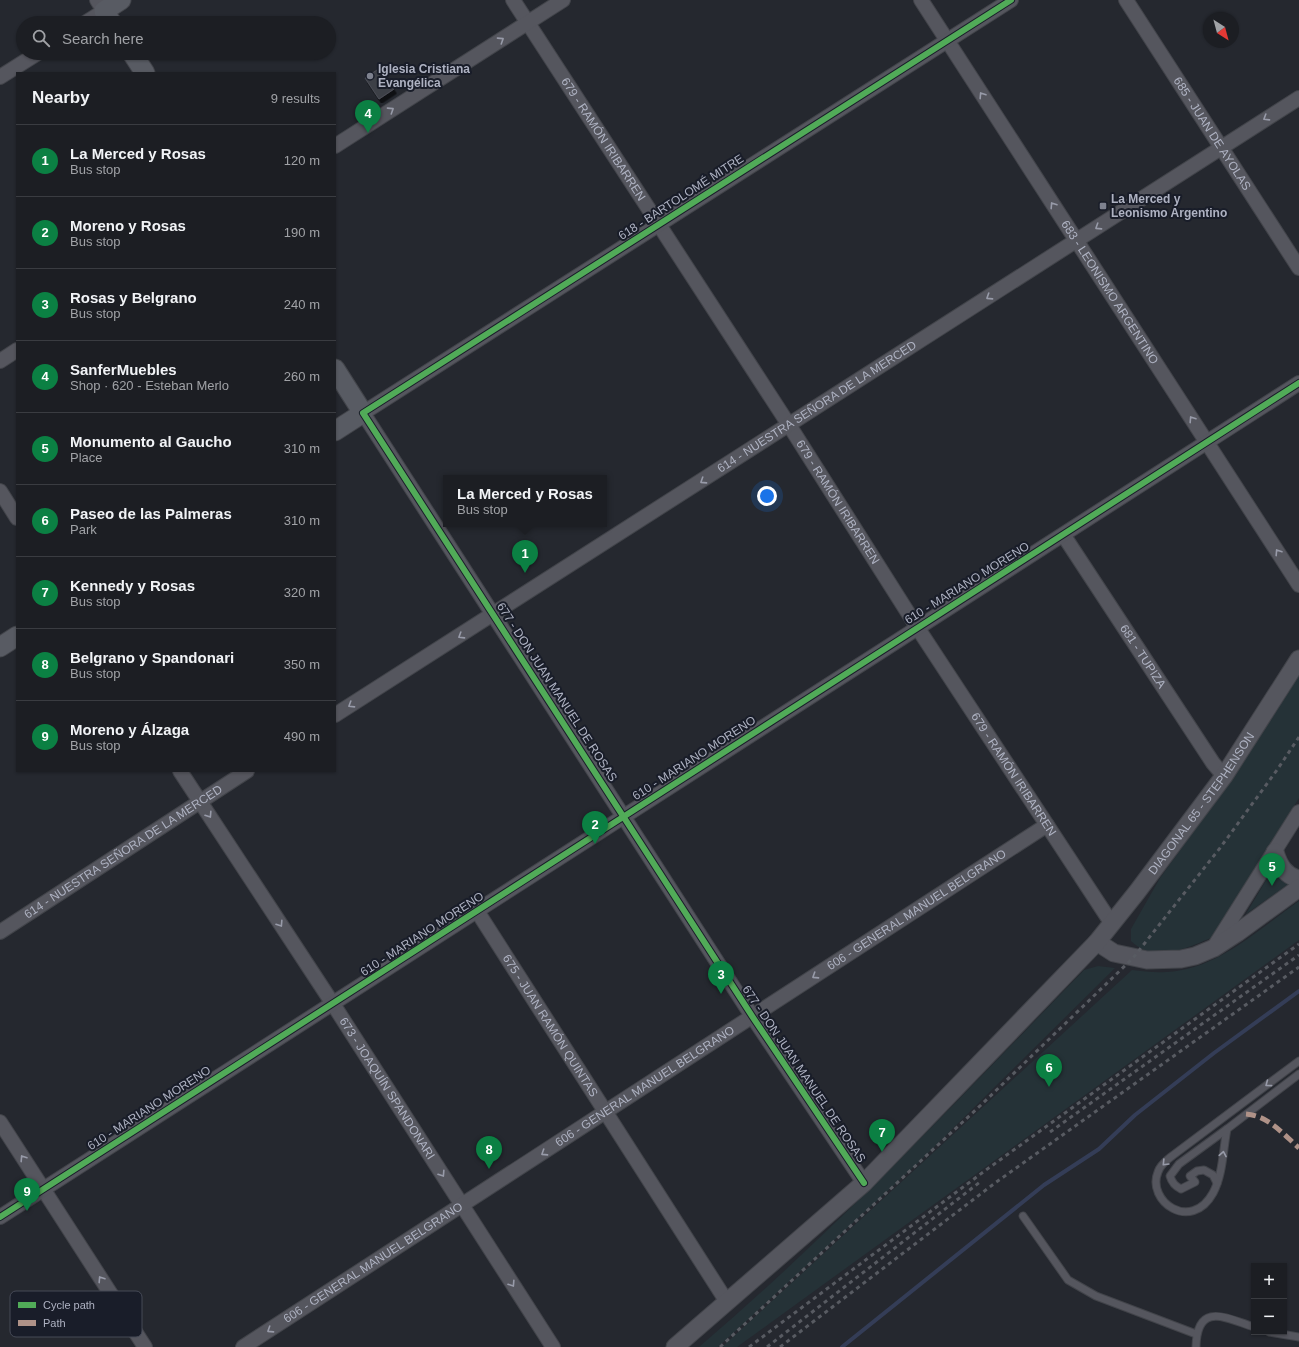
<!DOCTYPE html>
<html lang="en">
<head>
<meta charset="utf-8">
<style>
	:root { --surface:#1c1e23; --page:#25272b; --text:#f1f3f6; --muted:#a0a2a6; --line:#3a3c41; --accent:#0b8043 }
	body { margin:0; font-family:Helvetica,sans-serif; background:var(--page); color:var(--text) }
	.controls { position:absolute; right:12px; bottom:12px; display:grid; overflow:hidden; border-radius:0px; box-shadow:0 1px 3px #0004 }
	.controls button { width:36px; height:36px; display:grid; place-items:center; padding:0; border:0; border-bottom:1px solid var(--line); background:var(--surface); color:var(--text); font:20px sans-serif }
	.compass { position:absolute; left:1203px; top:12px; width:36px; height:36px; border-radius:50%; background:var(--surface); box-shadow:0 1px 3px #0004; rotate:144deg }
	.you { position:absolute; left:767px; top:496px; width:14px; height:14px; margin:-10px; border:3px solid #fff; border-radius:50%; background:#1a73e8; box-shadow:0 0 0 6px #1a73e833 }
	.badge { display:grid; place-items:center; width:26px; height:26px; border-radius:50%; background:var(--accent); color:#fff; font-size:13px; font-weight:700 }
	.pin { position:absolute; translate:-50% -33px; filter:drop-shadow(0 1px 2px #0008) }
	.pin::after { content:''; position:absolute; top:21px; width:14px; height:12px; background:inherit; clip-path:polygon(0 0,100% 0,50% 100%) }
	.popup { position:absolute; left:443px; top:475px; width:164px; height:52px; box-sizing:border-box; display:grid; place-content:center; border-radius:0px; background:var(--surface); filter:drop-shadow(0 1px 3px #0005); font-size:13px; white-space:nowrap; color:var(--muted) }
	.popup b { font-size:15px; color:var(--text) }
	.popup::after { content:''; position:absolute; left:50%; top:100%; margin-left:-8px; border:8px solid transparent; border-top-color:var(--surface) }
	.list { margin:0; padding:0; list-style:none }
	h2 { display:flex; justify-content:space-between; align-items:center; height:52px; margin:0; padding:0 16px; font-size:17px }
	h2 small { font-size:13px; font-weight:400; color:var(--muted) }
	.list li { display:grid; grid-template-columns:26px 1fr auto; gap:12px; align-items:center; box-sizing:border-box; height:72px; padding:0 16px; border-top:1px solid var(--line) }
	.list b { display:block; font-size:15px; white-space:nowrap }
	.list p { margin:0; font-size:13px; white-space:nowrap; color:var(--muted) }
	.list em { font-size:13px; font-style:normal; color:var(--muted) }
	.icon { flex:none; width:22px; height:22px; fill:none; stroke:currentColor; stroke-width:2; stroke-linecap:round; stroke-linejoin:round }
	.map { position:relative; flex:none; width:1299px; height:1347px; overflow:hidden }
	.search { position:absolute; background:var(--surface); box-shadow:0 1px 3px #0004; left:16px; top:16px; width:320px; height:44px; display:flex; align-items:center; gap:10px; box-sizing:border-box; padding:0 14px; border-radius:22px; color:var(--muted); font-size:15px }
	.panel { position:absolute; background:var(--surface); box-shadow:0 1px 3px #0004; left:16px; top:72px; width:320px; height:700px; border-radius:0px }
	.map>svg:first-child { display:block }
</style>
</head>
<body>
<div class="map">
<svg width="1299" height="1347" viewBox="0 0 1299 1347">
	<defs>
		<filter id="shadow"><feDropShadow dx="2.5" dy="4.5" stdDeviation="0" flood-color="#0009"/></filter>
	</defs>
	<rect width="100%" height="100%" fill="#25282f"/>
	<g fill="#253237">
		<path d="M1299 672V798L1211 938C1184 949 1154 964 1131 941V929L1160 878 1229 782Z"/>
		<path d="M1272 870 1289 884 1246 914Z"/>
		<path d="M1299 901V940L737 1347H722L1132 970C1143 971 1155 973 1166 972 1217 970 1259 929 1299 901Z"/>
		<path d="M1098 966 1115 968 918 1163 718 1347H699C836 1230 959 1099 1084 970Z"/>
	</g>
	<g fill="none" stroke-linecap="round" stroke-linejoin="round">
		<path stroke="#343d57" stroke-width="4" d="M842 1347 1044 1185 1099 1149 1135 1115 1214 1053 1299 991"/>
	</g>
	<path fill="#3e4047" stroke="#4d4f58" filter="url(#shadow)" d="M380 68 394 89 379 99 365 78Z"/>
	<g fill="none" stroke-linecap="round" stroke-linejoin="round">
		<g stroke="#42444a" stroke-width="9">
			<g id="service">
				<path d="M1299 1061 1172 1156C1167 1160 1160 1165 1158 1172 1146 1201 1191 1233 1213 1193 1223 1175 1223 1149 1227 1129L1299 1074"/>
				<path d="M1217 1183 1213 1175 1204 1170 1197 1171 1190 1176 1195 1182 1181 1189C1175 1186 1172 1183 1170 1176L1179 1164 1227 1129"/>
				<path d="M1023 1216 1068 1280 1096 1296 1196 1334"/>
				<path d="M1269 1332 1299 1337"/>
				<path d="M1196 1347C1197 1301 1226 1318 1254 1327"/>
			</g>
		</g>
		<g stroke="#42444a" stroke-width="16">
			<g id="minor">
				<path id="s1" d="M513 0 789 425 917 627 1112 924"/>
				<path id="s2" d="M921 0 1299 585"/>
				<path id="s3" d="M1126 0 1299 268"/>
				<path d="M85 23 104 11 97 0"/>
				<path d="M0 77 38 53"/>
				<path d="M335 146 563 0"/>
				<path d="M0 361 17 350"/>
				<path d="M0 491 17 518"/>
				<path id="s4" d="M1064 536 1213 763 1224 776"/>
				<path id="s5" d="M335 715 1299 98"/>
				<path id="s6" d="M180 771 333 1004 553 1347"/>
				<path id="s7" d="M477 911 727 1302"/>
				<path id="s8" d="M0 932 247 771"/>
				<path d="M1214 947 1299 812"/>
				<path d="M0 1122 145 1347"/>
				<path d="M864 1183 752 1016 363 413 1011 0"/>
				<path d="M0 1217 1299 383"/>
				<path id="s9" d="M243 1347 1047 825"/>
			</g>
		</g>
		<g stroke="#42444a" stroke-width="19">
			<g id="tertiary">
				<path d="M1275 852C1279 865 1285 876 1299 879"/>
				<path d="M1097 942 1114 953 1147 960 1181 959 1195 956 1214 948 1237 933 1299 888"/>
				<path id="s10" d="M675 1347 864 1183 1097 942 1137 892 1224 776 1299 659"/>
			</g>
		</g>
		<g stroke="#42444a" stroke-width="21">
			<g id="secondary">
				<path d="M112 23 104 11 121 0"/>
				<path d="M132 53 145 73"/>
				<path d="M335 369 363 413 335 431"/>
				<path d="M0 647 17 636"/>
			</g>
		</g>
		<use href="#service" stroke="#55565e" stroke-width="7"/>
		<use href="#minor" stroke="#55565e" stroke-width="14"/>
		<use href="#tertiary" stroke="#55565e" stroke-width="17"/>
		<use href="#secondary" stroke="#585b63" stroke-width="19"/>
		<g stroke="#585b62" stroke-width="3" stroke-dasharray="4 4" stroke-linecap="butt">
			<path d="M1050 1132 1299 955"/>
			<path d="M720 1347 981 1105 1133 958 1220 848 1277 770 1299 737"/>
			<path d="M749 1347 986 1170 1299 944"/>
			<path d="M767 1347 980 1182"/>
			<path d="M780 1347 995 1183 1299 967"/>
		</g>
		<path stroke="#af9288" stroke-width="5" stroke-dasharray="10 5" stroke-linecap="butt" d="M1246 1114C1269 1116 1283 1134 1299 1148"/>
		<g stroke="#191d29" stroke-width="8">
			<g id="cycleway">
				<path d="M864 1183 752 1016 363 413 1011 0"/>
				<path d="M0 1217 1299 383"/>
			</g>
		</g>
		<use href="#cycleway" stroke="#51ab58" stroke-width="6"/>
	</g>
	<defs><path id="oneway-chevron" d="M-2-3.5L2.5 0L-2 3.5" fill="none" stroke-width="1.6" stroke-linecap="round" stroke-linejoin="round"/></defs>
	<g stroke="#989ba9">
		<use href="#oneway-chevron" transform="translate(501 40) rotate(-33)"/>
		<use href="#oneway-chevron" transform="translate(982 95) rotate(-123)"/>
		<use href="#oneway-chevron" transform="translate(391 110) rotate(-33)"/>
		<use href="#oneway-chevron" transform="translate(1266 118) rotate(148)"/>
		<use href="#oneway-chevron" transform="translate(1053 205) rotate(-123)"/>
		<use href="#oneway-chevron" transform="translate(1098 227) rotate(147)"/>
		<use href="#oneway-chevron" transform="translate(989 297) rotate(147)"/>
		<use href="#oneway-chevron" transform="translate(1192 419) rotate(-123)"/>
		<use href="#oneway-chevron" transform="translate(703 481) rotate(147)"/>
		<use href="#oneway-chevron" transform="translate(1278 552) rotate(-123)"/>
		<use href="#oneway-chevron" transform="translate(461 636) rotate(148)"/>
		<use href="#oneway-chevron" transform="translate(351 705) rotate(148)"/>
		<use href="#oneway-chevron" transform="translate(209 815) rotate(57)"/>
		<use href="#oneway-chevron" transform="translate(280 924) rotate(57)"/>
		<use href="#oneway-chevron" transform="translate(815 976) rotate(147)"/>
		<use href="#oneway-chevron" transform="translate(1268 1084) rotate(143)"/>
		<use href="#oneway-chevron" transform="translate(544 1153) rotate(147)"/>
		<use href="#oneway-chevron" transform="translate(1223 1154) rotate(-80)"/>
		<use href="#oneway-chevron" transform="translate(23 1158) rotate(-123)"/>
		<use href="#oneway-chevron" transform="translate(1165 1163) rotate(134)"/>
		<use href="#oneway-chevron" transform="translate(442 1174) rotate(57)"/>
		<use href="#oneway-chevron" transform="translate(101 1279) rotate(-123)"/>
		<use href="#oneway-chevron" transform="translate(512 1284) rotate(57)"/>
		<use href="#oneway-chevron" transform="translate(270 1330) rotate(147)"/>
	</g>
	<g fill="#7e828f" stroke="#191d29" stroke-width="1.5">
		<circle cx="370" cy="76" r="4"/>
		<rect x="1099" y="202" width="8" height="8" rx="2"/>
	</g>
	<g text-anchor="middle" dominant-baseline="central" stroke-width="4" stroke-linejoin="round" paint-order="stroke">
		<g font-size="12" font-weight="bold" fill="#aeb2c2" stroke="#191d29" text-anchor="start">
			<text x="378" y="69">Iglesia Cristiana<tspan x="378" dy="14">Evangélica</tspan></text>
			<text x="1111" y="199">La Merced y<tspan x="1111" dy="14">Leonismo Argentino</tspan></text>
		</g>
		<g font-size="12" fill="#aeb2c2" stroke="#191d29">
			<text stroke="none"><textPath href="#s3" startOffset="159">685 - JUAN DE AYOLAS</textPath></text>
			<text stroke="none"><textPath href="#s1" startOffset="166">679 - RAMÓN IRIBARREN</textPath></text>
			<text transform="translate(681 197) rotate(-33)">618 - BARTOLOMÉ MITRE</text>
			<text stroke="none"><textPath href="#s2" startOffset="348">683 - LEONISMO ARGENTINO</textPath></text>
			<text stroke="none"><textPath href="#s5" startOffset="572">614 - NUESTRA SEÑORA DE LA MERCED</textPath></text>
			<text stroke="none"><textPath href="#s1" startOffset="598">679 - RAMÓN IRIBARREN</textPath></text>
			<text transform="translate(967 583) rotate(-32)">610 - MARIANO MORENO</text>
			<text stroke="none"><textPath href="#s4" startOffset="144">681 - TUPIZA</textPath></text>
			<text transform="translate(557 692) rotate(57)">677 - DON JUAN MANUEL DE ROSAS</text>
			<text transform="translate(694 758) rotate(-33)">610 - MARIANO MORENO</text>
			<text stroke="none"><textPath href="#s1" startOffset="922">679 - RAMÓN IRIBARREN</textPath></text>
			<text stroke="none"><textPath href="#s10" startOffset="759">DIAGONAL 65 - STEPHENSON</textPath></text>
			<text stroke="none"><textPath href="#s8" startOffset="147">614 - NUESTRA SEÑORA DE LA MERCED</textPath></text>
			<text stroke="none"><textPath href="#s9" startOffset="803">606 - GENERAL MANUEL BELGRANO</textPath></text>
			<text transform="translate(422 934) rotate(-33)">610 - MARIANO MORENO</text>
			<text stroke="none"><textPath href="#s7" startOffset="136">675 - JUAN RAMÓN QUINTAS</textPath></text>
			<text transform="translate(804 1074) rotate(56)">677 - DON JUAN MANUEL DE ROSAS</text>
			<text stroke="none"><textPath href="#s9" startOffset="479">606 - GENERAL MANUEL BELGRANO</textPath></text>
			<text stroke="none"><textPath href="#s6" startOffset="379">673 - JOAQUÍN SPANDONARI</textPath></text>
			<text transform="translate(149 1108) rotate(-33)">610 - MARIANO MORENO</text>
			<text stroke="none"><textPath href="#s9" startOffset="155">606 - GENERAL MANUEL BELGRANO</textPath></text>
		</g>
	</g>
	<rect x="10" y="1291" width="132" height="46" rx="6" fill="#191d29" stroke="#464a57" stroke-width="1"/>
	<rect x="18" y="1302" width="18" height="6" fill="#51ab58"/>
	<rect x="18" y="1320" width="18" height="6" fill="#af9288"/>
	<g font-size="11" fill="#aeb2c2">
		<text x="43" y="1309">Cycle path</text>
		<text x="43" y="1327">Path</text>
	</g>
</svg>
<div class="controls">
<button>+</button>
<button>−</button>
</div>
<svg class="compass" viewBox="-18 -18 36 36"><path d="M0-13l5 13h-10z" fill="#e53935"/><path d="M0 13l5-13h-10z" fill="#a0a2a6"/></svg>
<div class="you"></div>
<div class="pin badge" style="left:525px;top:573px">1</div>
<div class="popup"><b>La Merced y Rosas</b>Bus stop</div>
<div class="pin badge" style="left:595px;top:844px">2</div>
<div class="pin badge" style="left:721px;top:994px">3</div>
<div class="pin badge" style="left:368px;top:133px">4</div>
<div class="pin badge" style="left:1272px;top:886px">5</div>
<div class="pin badge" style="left:1049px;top:1087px">6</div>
<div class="pin badge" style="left:882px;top:1152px">7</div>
<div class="pin badge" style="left:489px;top:1169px">8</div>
<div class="pin badge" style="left:27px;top:1211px">9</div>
<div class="search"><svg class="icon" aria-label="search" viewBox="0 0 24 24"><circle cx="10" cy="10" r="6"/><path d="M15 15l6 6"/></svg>Search here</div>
<section class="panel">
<h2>Nearby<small>9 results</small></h2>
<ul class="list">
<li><span class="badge">1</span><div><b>La Merced y Rosas</b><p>Bus stop</p></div><em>120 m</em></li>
<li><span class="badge">2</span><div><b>Moreno y Rosas</b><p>Bus stop</p></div><em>190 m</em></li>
<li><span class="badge">3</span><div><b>Rosas y Belgrano</b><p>Bus stop</p></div><em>240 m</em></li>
<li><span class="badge">4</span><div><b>SanferMuebles</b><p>Shop · 620 - Esteban Merlo</p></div><em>260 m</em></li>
<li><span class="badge">5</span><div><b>Monumento al Gaucho</b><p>Place</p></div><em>310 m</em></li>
<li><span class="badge">6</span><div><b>Paseo de las Palmeras</b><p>Park</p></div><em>310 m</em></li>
<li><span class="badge">7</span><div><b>Kennedy y Rosas</b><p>Bus stop</p></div><em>320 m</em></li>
<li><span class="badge">8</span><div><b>Belgrano y Spandonari</b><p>Bus stop</p></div><em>350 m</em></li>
<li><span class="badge">9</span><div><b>Moreno y Álzaga</b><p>Bus stop</p></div><em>490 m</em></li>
</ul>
</section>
</div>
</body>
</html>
